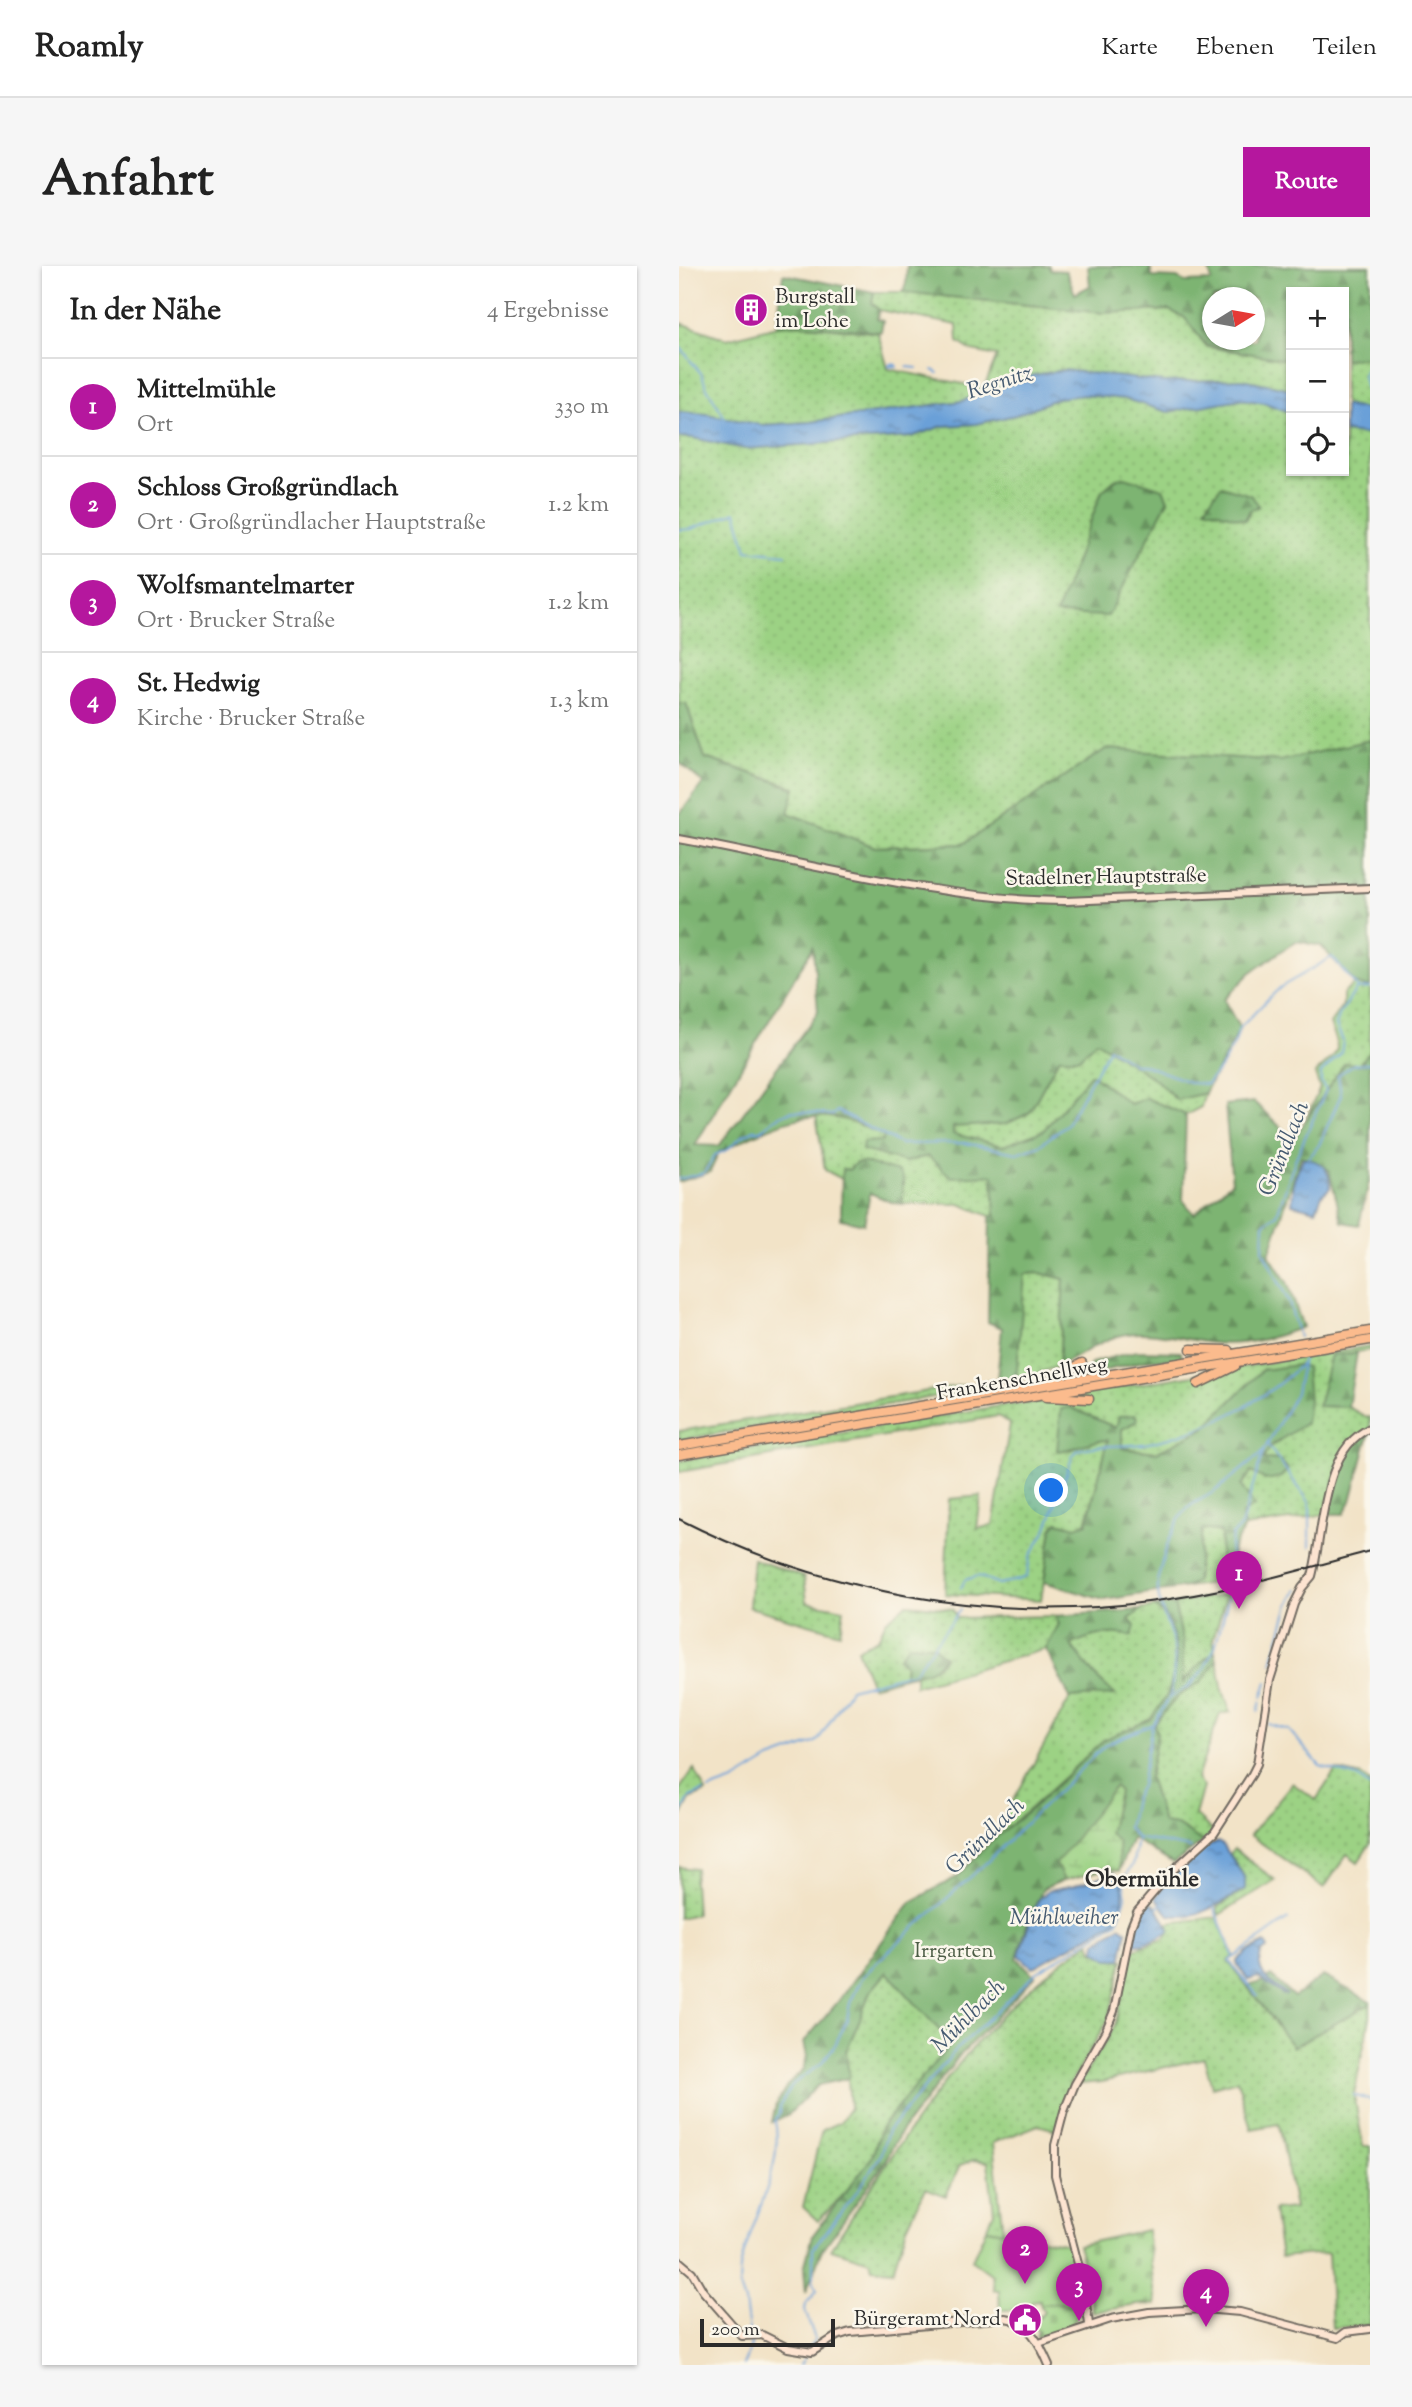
<!DOCTYPE html>
<html lang="de">
<head>
<meta charset="utf-8">
<style>
	:root { --surface:#fff; --page:#f6f6f6; --text:#222; --muted:#767676; --line:#e0e0e0; --accent:#b5179e }
	body { margin:0; font-family:"Sorts Mill Goudy",serif; background:var(--page); color:var(--text) }
	.controls { position:absolute; right:21px; top:21px; display:grid; overflow:hidden; border-radius:0px; box-shadow:0 2px 5px #0004 }
	.controls button { width:63px; height:63px; display:grid; place-items:center; padding:0; border:0; border-bottom:2px solid var(--line); background:var(--surface); color:var(--text); font:35px sans-serif }
	.compass { position:absolute; left:523px; top:21px; width:63px; height:63px; border-radius:50%; background:var(--surface); box-shadow:0 2px 5px #0004; rotate:79deg }
	.scale { position:absolute; left:21px; bottom:18px; width:135px; box-sizing:border-box; padding-left:7px; border:4px solid #2b2b2b; border-top:0; font-size:19px; line-height:24px; white-space:nowrap; color:#2b2b2b; -webkit-text-stroke:5px #fbf7ec; paint-order:stroke }
	.you { position:absolute; left:373px; top:1225px; width:24px; height:24px; margin:-18px; border:5px solid #fff; border-radius:50%; background:#1a73e8; box-shadow:0 0 0 10px #1a73e833 }
	.badge { display:grid; place-items:center; width:46px; height:46px; border-radius:50%; background:var(--accent); color:#fff; font-size:23px; font-weight:700 }
	.pin { position:absolute; translate:-50% -58px; filter:drop-shadow(0 2px 4px #0008) }
	.pin::after { content:''; position:absolute; top:37px; width:24px; height:21px; background:inherit; clip-path:polygon(0 0,100% 0,50% 100%) }
	.list { margin:0; padding:0; list-style:none }
	h2 { display:flex; justify-content:space-between; align-items:center; height:91px; margin:0; padding:0 28px; font-size:30px }
	h2 small { font-size:23px; font-weight:400; color:var(--muted) }
	.list li { display:grid; grid-template-columns:46px 1fr auto; gap:21px; align-items:center; box-sizing:border-box; height:98px; padding:0 28px; border-top:2px solid var(--line) }
	.list b { display:block; font-size:26px; white-space:nowrap }
	.list p { margin:0; font-size:23px; white-space:nowrap; color:var(--muted) }
	.list em { font-size:23px; font-style:normal; color:var(--muted) }
	.icon { flex:none; width:38px; height:38px; fill:none; stroke:currentColor; stroke-width:2; stroke-linecap:round; stroke-linejoin:round }
	.map { position:relative; flex:none; width:691px; height:2099px; overflow:hidden; border-radius:0px }
	header { display:flex; align-items:center; gap:42px; box-sizing:border-box; height:98px; padding:0 35px; background:var(--surface); border-bottom:2px solid var(--line) }
	header strong { font-size:33px }
	nav { display:flex; gap:38px; margin-inline-start:auto; font-size:24px }
	.intro { display:flex; align-items:center; justify-content:space-between; box-sizing:border-box; height:168px; padding:0 42px }
	h1 { margin:0; font-size:49px }
	.button { padding:18px 32px; border-radius:0px; background:var(--accent); color:#fff; font-size:24px; font-weight:700 }
	main { display:flex; gap:42px; padding:0 42px }
	aside { flex:1; background:var(--surface); border-radius:0px; box-shadow:0 2px 5px #0004 }
	.map>svg:first-child { display:block }
</style>
</head>
<body>
<header>
<strong>Roamly</strong>
<nav><a>Karte</a><a>Ebenen</a><a>Teilen</a></nav>
</header>
<div class="intro"><h1>Anfahrt</h1><a class="button">Route</a></div>
<main>
<aside>
<h2>In der Nähe<small>4 Ergebnisse</small></h2>
<ul class="list">
<li><span class="badge">1</span><div><b>Mittelmühle</b><p>Ort</p></div><em>330 m</em></li>
<li><span class="badge">2</span><div><b>Schloss Großgründlach</b><p>Ort · Großgründlacher Hauptstraße</p></div><em>1.2 km</em></li>
<li><span class="badge">3</span><div><b>Wolfsmantelmarter</b><p>Ort · Brucker Straße</p></div><em>1.2 km</em></li>
<li><span class="badge">4</span><div><b>St. Hedwig</b><p>Kirche · Brucker Straße</p></div><em>1.3 km</em></li>
</ul>
</aside>
<div class="map">
<svg width="691" height="2099" viewBox="0 0 691 2099">
	<defs>
		<pattern id="grass-dots" width="8" height="8" patternUnits="userSpaceOnUse" patternTransform="scale(1.75)"><rect width="8" height="8" fill="#9cd284"/><path d="M2 2h.1M6 6h.1" fill="none" stroke="#87b472" stroke-width="1.8" stroke-linecap="round"/></pattern>
		<pattern id="forest-firs" width="22" height="20" patternUnits="userSpaceOnUse" patternTransform="scale(1.75)"><rect width="22" height="20" fill="#7db472"/><path d="M5 1l3.5 6h-7zM16 11l3.5 6h-7z" fill="#67935e"/></pattern>
		<pattern id="wetland-marsh" width="20" height="14" patternUnits="userSpaceOnUse" patternTransform="scale(1.75)"><rect width="20" height="14" fill="#9cd284"/><path d="M1 5h8M5 5V1M11 12h8M15 12V8" fill="none" stroke="#87b472"/></pattern>
		<pattern id="cemetery-stones" width="16" height="16" patternUnits="userSpaceOnUse" patternTransform="scale(1.75)"><rect width="16" height="16" fill="#9cd284"/><path d="M2 7V4a2 2 0 0 1 4 0v3zM10 15v-3a2 2 0 0 1 4 0v3z" fill="#87b472"/></pattern>
		<pattern id="water-ripples" width="26" height="14" patternUnits="userSpaceOnUse" patternTransform="scale(1.75)"><rect width="26" height="14" fill="#6ba0d8"/><path d="M2 4q2-2 4 0t4 0M15 11q2-2 4 0t4 0" fill="none" stroke="#5883af"/></pattern>
	</defs>
	<rect width="100%" height="100%" fill="#fbf7ec"/>
	<filter id="ink" filterUnits="userSpaceOnUse"><feTurbulence type="fractalNoise" baseFrequency=".0143" numOctaves="2"/><feDisplacementMap in="SourceGraphic" scale="14" xChannelSelector="R" yChannelSelector="G"/><feConvolveMatrix kernelMatrix="1 2 1 2 8 2 1 2 1" color-interpolation-filters="sRGB"/></filter>
	<filter id="wash" filterUnits="userSpaceOnUse"><feTurbulence type="fractalNoise" baseFrequency=".00686" numOctaves="4" result="noise"/><feDisplacementMap in="SourceGraphic" scale="28" xChannelSelector="R" yChannelSelector="G"/><feGaussianBlur stdDeviation="1.57" result="paint"/><feColorMatrix in="noise" values="0 0 0 0 0 0 0 0 0 0 0 0 0 0 0 0 0 1.4 0 .05"/><feComposite in="paint" operator="in"/></filter>
	<g filter="url(#wash)">
		<rect width="100%" height="100%" fill="#f2e3c7"/>
		<g fill="url(#grass-dots)" stroke="#647e58" stroke-width="2" fill-rule="evenodd">
			<path d="M195 26H224L425 47 490 44 505 51 528 81 612 93V123L563 113 485 116 385 104 355 109 283 135 131 156 83 159 28 148 0 146V62L2 57 48 73 98 60 117 58 199 67 209 103 305 122 318 90 293 85 279 76 278 59 200 44 193 37Z"/>
			<path d="M691 91V144L665 139V93Z"/>
			<path d="M405 129 446 133 489 146 561 133 586 137 612 147V205H665V166L691 169V474L601 495 427 483 284 578 196 581 109 547 115 521 26 492 7 437H0V171L14 172 66 183 232 171 264 160 297 158 337 149 379 132ZM484 223 489 235 378 348 423 224Z"/>
			<path d="M676 717 691 722V786L680 798H665L626 855 641 822 636 808C657 787 665 788 651 758L664 739V728Z"/>
			<path d="M417 774 477 814 497 834 526 827 522 841 507 849 467 832 451 838 412 809 365 865 324 880 273 868 274 860 327 858 350 847 380 792H400Z"/>
			<path d="M137 849 169 854 206 870 203 875 226 896 249 890 272 910 314 909 316 950H311L281 938H224V912L177 897 170 904 163 903V913L146 904Z"/>
			<path d="M361 1007 385 1013 380 1100 337 1115 345 1008Z"/>
			<path d="M691 1080V1084L652 1090 640 1140 669 1141 689 1152 691 1151V1164L661 1195 648 1248 565 1261 563 1248 575 1240 562 1220 592 1180 600 1176 583 1104 524 1163 478 1186 443 1182V1163L458 1155 437 1162 391 1141V1184L409 1176 430 1174 407 1257 397 1261 378 1256 373 1263 362 1334 266 1328 270 1233 302 1230 298 1263 314 1259 331 1158 319 1150 0 1206V1195L320 1140 376 1135 393 1129Z"/>
			<path d="M318 1114 319 1120 0 1174V1165Z"/>
			<path d="M523 1263 542 1266 540 1316 508 1321 517 1315Z"/>
			<path d="M74 1293 125 1311 128 1336 165 1343 161 1367 70 1341Z"/>
			<path d="M548 1328 534 1373 536 1386 527 1392 504 1417V1375L495 1338Z"/>
			<path d="M228 1338 273 1343 278 1352 376 1350 380 1358 367 1383 236 1420V1408L258 1400 265 1391 227 1399 225 1411 193 1420 178 1383 199 1373 207 1355Z"/>
			<path d="M475 1341C510 1364 499 1425 473 1451 461 1463 438 1464 425 1475 409 1487 396 1502 381 1515 359 1536 336 1556 312 1575L391 1432 435 1428 415 1409 392 1379C411 1369 433 1365 453 1370L450 1353 462 1344Z"/>
			<path d="M538 1394 544 1425 552 1446 541 1448 518 1512 524 1521 516 1549 535 1566 524 1576 498 1559 484 1557 470 1511 478 1468 475 1458 498 1431 523 1415Z"/>
			<path d="M15 1503 27 1526 11 1533 0 1555V1524Z"/>
			<path d="M657 1504 683 1510 691 1517V1578L679 1596 668 1588 645 1622 571 1569 613 1517 637 1534Z"/>
			<path d="M555 1583 596 1614 540 1649 538 1642 566 1623V1612L551 1588Z"/>
			<path d="M0 1601 17 1603 15 1615 17 1648 0 1652Z"/>
			<path d="M538 1651 555 1690 549 1695 614 1781 691 1738V1751L675 1828 684 1880H691V2059L653 2062 649 1987 602 1991 595 1944 616 1942 600 1858 572 1863 558 1814 533 1821 525 1792 423 1816 400 1818 436 1760 446 1713 449 1685 486 1673 491 1664 488 1657Z"/>
			<path d="M411 1676 414 1685 431 1693 444 1694 430 1752 392 1817 377 1864 359 1859 314 1877 324 1966 307 1963 315 1947 309 1896 294 1894 281 1899 267 1930 247 1922 228 1961 214 2004 193 2002 191 1995 152 1983C225 1871 297 1750 411 1676Z"/>
			<path d="M208 1706 273 1777 203 1860 193 1891 166 1927 139 1955 124 1941 143 1864 161 1856 171 1842 167 1785 181 1753 190 1727Z"/>
		</g>
		<g fill="url(#forest-firs)" stroke="#54704e" stroke-width="2" fill-rule="evenodd">
			<path d="M228 0H370L371 4 387 5 396 28 411 20 409 0H471L473 11 498 12 506 16 533 15 529 0H691V91L665 93V26H612V93H602L528 80 505 51 490 44 425 47 224 26 227 17ZM534 32H576V74H534Z"/>
			<path d="M104 8 195 26 193 37 200 44 198 53 204 55 202 66 117 58 98 60Z"/>
			<path d="M446 211 484 223 489 234 429 350 377 348 423 225 437 213Z"/>
			<path d="M542 220 572 229 580 240 571 244 566 254 526 242Z"/>
			<path d="M0 437H7L26 492 116 522 109 547 196 581 284 578 427 483 601 495 691 474V722L676 717 642 680 617 675 571 707 545 734 561 763 526 827 498 834 477 814 417 775 400 792H380L350 847 327 858 274 861V868L324 880 364 865 412 808 451 838 467 832 507 849 504 934 515 948 553 916 546 839 575 836 614 873 666 797 680 798 691 786V911L680 959 663 956 650 904 622 890 590 989 608 1016 624 1061C595 1072 566 1080 534 1077 507 1074 476 1064 448 1068 423 1072 403 1089 380 1100L385 1013 361 1007 346 1008 337 1115 318 1114 323 1062 309 1056 311 950H316L314 909 272 911 249 890 226 896 183 884 184 876 203 875 205 870C194 865 182 858 170 855 121 840 82 866 40 886L31 906 0 916V549L24 517 0 496ZM134 681 139 746 40 880 16 879Z"/>
			<path d="M183 896 220 906 224 912V938L215 937 191 927 185 958 162 953 163 903 170 904 177 897Z"/>
			<path d="M457 1085 502 1086 503 1093 469 1094 415 1107 411 1101 412 1097Z"/>
			<path d="M678 1087 669 1141 639 1140 652 1089Z"/>
			<path d="M618 1099 627 1101 630 1135 627 1157 592 1180 584 1193 601 1194 609 1203 602 1211 587 1214 572 1206 562 1220 575 1240 563 1248 565 1261 554 1282 553 1314 540 1316 542 1266 523 1263 517 1315 508 1321 425 1334 365 1316 373 1263 378 1256 397 1261 408 1257 429 1174C411 1174 396 1184 378 1185L382 1143 391 1141 437 1162 440 1150 457 1149 458 1155 443 1163V1182L478 1186 524 1163 583 1104Z"/>
			<path d="M691 1164 672 1235 665 1248H648C658 1209 656 1188 691 1164Z"/>
			<path d="M495 1338 504 1375V1416L527 1392 536 1386 538 1394 523 1415 498 1431 475 1458 478 1468 470 1511 484 1557 498 1559 524 1576 494 1598 453 1572 440 1605 439 1576 430 1567 440 1525 377 1598 385 1614 364 1623 350 1652 338 1692 356 1710 282 1788 221 1867 204 1899 142 1986 127 2026 125 2002 134 1969 193 1891 203 1860 272 1777 208 1706 190 1727 181 1753 167 1785 170 1812 139 1819 110 1848 93 1856 97 1838 109 1818 125 1803 128 1790 125 1776 158 1737 232 1636 278 1611 312 1575 350 1545 426 1473 472 1453 489 1428 498 1395 496 1374 486 1348 475 1341Z"/>
			<path d="M462 1344 450 1353 456 1360 453 1370C433 1365 410 1369 392 1379L415 1409 436 1429 391 1432 367 1383 380 1358 376 1350Z"/>
			<path d="M230 1378 254 1379 265 1391C255 1406 242 1407 225 1411L227 1399 219 1392Z"/>
			<path d="M592 1710 615 1731 644 1710 691 1735V1738L614 1781 568 1720 585 1715 603 1728 607 1729 587 1713Z"/>
		</g>
		<path fill="url(#wetland-marsh)" stroke="#647e58" stroke-width="2" d="M436 1520 440 1525 430 1567 439 1576 440 1605C420 1601 405 1611 385 1614L377 1598Z"/>
		<g fill="url(#cemetery-stones)" stroke="#647e58" stroke-width="2">
			<path d="M468 1964 477 2039 465 2038 413 2046 409 2013 399 1979Z"/>
			<path d="M380 2037 403 2041C394 2064 382 2065 359 2071L357 2069 360 2066 343 2049 341 2040 353 2039 355 2052H360L365 2046 361 2038Z"/>
		</g>
		<path fill="#9cd284" stroke="#647e58" stroke-width="2" d="M307 1963 391 1978 401 2015 403 2041 380 2037 361 2038V2034L353 2035V2039L338 2040 339 2044H321L320 2024H315L313 2009 293 1994Z"/>
		<g fill="url(#water-ripples)" stroke="#4b6682" stroke-width="2">
			<path d="M385 104 485 116 563 113 612 123V147L586 137 561 133 489 146 446 133 405 129 379 132 337 149 297 158 264 160 232 171 66 183 14 172 0 171V146L28 148 83 159 131 156 283 135 355 109Z"/>
			<path d="M665 139 691 144V169L665 166Z"/>
			<path d="M624 892C644 895 651 903 651 922L643 929 637 944 613 938 615 914Z"/>
			<path d="M539 1576 544 1579 566 1612V1623C544 1636 517 1655 490 1649L476 1632C491 1611 513 1583 539 1576Z"/>
			<path d="M434 1607C450 1618 445 1641 436 1655L357 1700 353 1701 340 1689 353 1648 360 1633 369 1625 395 1620Z"/>
			<path d="M470 1635 478 1642 491 1664C482 1673 466 1678 454 1678L452 1676 457 1652Z"/>
			<path d="M441 1660 448 1665 443 1690 442 1693H429L416 1684 417 1676Z"/>
			<path d="M586 1677 589 1682 582 1687C576 1710 592 1717 608 1729L603 1728 579 1711 569 1714 558 1698V1695L569 1685Z"/>
		</g>
		<g fill="none" stroke-linecap="round" stroke-linejoin="round">
			<g stroke="#6ba0d8" stroke-width="2">
				<path d="M0 80 10 92"/>
				<path d="M11 94 22 107 28 122 46 152"/>
				<path d="M690 94 684 110 691 137"/>
				<path d="M211 98 218 99"/>
				<path d="M210 100 218 101"/>
				<path d="M228 101 238 102"/>
				<path d="M254 104 259 107"/>
				<path d="M0 264 12 263 57 246 68 284 107 288"/>
				<path d="M630 892 640 879 662 829 659 809 675 798 691 797"/>
				<path d="M0 913 25 907 36 889 48 884 62 871 75 864H83L95 853 112 845 154 849 158 845 221 878 285 877 338 887 361 879 388 858 430 782 455 798H463L513 817 528 818 542 801 556 777 560 763 588 734 602 721 653 691 679 722"/>
				<path d="M620 1071 610 1036 584 985 585 958 598 948 616 894 647 824 642 816V807L662 787 664 775 657 759 661 748 677 723 691 722"/>
				<path d="M588 1178 631 1237V1281"/>
				<path d="M282 1322 286 1314 299 1310 320 1318C330 1315 340 1316 348 1310L351 1291 368 1262 394 1189 399 1184C421 1177 447 1182 470 1177 523 1166 585 1137 623 1097"/>
				<path d="M593 1397 610 1338 619 1323"/>
				<path d="M492 1430C493 1413 498 1394 494 1377 490 1359 480 1343 479 1325 477 1308 492 1263 503 1249 510 1238 522 1234 533 1227 550 1215 567 1200 584 1186"/>
				<path d="M583 1431 588 1416"/>
				<path d="M579 1446 582 1435"/>
				<path d="M589 1458 610 1464 641 1500 678 1511 691 1521"/>
				<path d="M30 1524 55 1515 91 1493 135 1477 140 1473 171 1423 235 1406 281 1344"/>
				<path d="M0 1551 11 1531 25 1525"/>
				<path d="M458 1572 512 1582"/>
				<path d="M478 1642 482 1638"/>
				<path d="M535 1642 555 1691 550 1695 578 1729"/>
				<path d="M556 1691 609 1653"/>
				<path d="M674 1829 691 1834"/>
				<path d="M130 2081 136 2073 126 2044 127 2037 138 2024 134 2016V1983L184 1917 201 1890 209 1865 276 1785 357 1707 438 1656 447 1631 444 1615 454 1597 458 1572 449 1562 455 1533 462 1520 473 1459"/>
				<path d="M64 2099 72 2080 66 2036 60 2018 61 2002C71 1956 106 1900 96 1855L100 1848V1841L114 1818 142 1798 156 1779 168 1754 171 1737 183 1712 199 1695 309 1595 427 1478 474 1458 491 1431 509 1421 524 1405 536 1381 555 1312 551 1284 553 1270 562 1260 584 1186 617 1127 624 1092"/>
				<path d="M121 2099 126 2091"/>
			</g>
		</g>
	</g>
	<g filter="url(#ink)">
		<g fill="none" stroke-linecap="round" stroke-linejoin="round">
			<g stroke="#716b62" stroke-width="10">
				<g id="secondary">
					<path d="M0 573C125 596 260 634 387 635L691 622"/>
					<path d="M0 1995 13 2006 24 2025 63 2070 83 2069 109 2082 133 2086 158 2070 171 2066 326 2052C350 2055 361 2078 370 2099"/>
					<path d="M410 2058 404 2017 376 1909V1879L385 1845 396 1818 427 1764 435 1745 452 1661 458 1646 492 1606 535 1567 573 1508 578 1498 591 1414 615 1338 623 1322 633 1310C645 1265 642 1184 691 1162"/>
					<path d="M360 2077 432 2053 470 2046 524 2043 561 2046 659 2072 667 2066 691 2063"/>
				</g>
			</g>
			<g stroke="#716b62" stroke-width="11">
				<g id="highway">
					<path d="M512 1083 550 1084"/>
					<path d="M368 1115 403 1097"/>
					<path d="M519 1118 556 1100"/>
					<path d="M367 1131 410 1133"/>
					<path d="M0 1180 691 1065"/>
					<path d="M0 1189 691 1074"/>
				</g>
			</g>
			<use href="#secondary" stroke="#fde4d1" stroke-width="6"/>
			<use href="#highway" stroke="#fbbb8d" stroke-width="8"/>
			<path stroke="#2b2b2b" stroke-width="2" d="M0 1253C143 1326 309 1357 469 1336 544 1327 618 1305 691 1285"/>
		</g>
	</g>
	<defs>
		<g id="building-disc" transform="scale(1.75)"><circle r="9.5" fill="#b5179e" stroke="#fbf7ec"/><path d="M-4-6H4V6H1V3H-1V6H-4ZM-2.5-4.3h1.7v1.8h-1.7ZM.8-4.3h1.7v1.8H.8ZM-2.5-1h1.7V.8h-1.7ZM.8-1h1.7V.8H.8Z" fill="#fff"/></g>
		<g id="civic-disc" transform="scale(1.75)"><circle r="9.5" fill="#b5179e" stroke="#fbf7ec"/><path d="M-.6-6.5H3V-4.5H.6V-3L4-1V1h2V6H-6V1h2V-1L-.6-3ZM-1.2 2.5V6h2.4V2.5Z" fill="#fff"/></g>
	</defs>
	<g fill-rule="evenodd">
		<use href="#building-disc" x="72" y="44"/>
		<use href="#civic-disc" x="346" y="2054"/>
	</g>
	<g text-anchor="middle" dominant-baseline="central" stroke-width="5" stroke-linejoin="round" paint-order="stroke">
		<g font-size="21" fill="#2b2b2b" stroke="#fbf7ec" text-anchor="start">
			<text x="96" y="32">Burgstall<tspan x="96" dy="24">im Lohe</tspan></text>
			<text x="322" y="2054" text-anchor="end">Bürgeramt Nord</text>
		</g>
		<g font-size="21" fill="#2b2b2b" stroke="#fbf7ec">
			<text transform="translate(427 612) rotate(-1)">Stadelner Hauptstraße</text>
			<text transform="translate(343 1114) rotate(-10)">Frankenschnellweg</text>
		</g>
		<g font-size="21" fill="#4d5d46" stroke="#fbf7ec">
			<text x="275" y="1686">Irrgarten</text>
		</g>
		<g font-size="23" font-style="italic" fill="#455a70" stroke="#fbf7ec">
			<text transform="translate(321 117) rotate(-18)">Regnitz</text>
			<text transform="translate(606 883) rotate(-68)">Gründlach</text>
			<text transform="translate(307 1571) rotate(-44)">Gründlach</text>
			<text x="385" y="1652">Mühlweiher</text>
			<text transform="translate(290 1751) rotate(-45)">Mühlbach</text>
		</g>
		<g font-size="23" font-weight="bold" fill="#2b2b2b" stroke="#fbf7ec">
			<text x="463" y="1614">Obermühle</text>
		</g>
	</g>
</svg>
<div class="controls">
<button>+</button>
<button>−</button>
<button><svg class="icon" aria-label="locate" viewBox="0 0 24 24"><circle cx="12" cy="12" r="6"/><path d="M12 2v4M12 18v4M2 12h4M18 12h4"/></svg></button>
</div>
<svg class="compass" viewBox="-18 -18 36 36"><path d="M0-13l5 13h-10z" fill="#e53935"/><path d="M0 13l5-13h-10z" fill="#767676"/></svg>
<div class="scale">200 m</div>
<div class="you"></div>
<div class="pin badge" style="left:560px;top:1343px">1</div>
<div class="pin badge" style="left:346px;top:2018px">2</div>
<div class="pin badge" style="left:400px;top:2055px">3</div>
<div class="pin badge" style="left:527px;top:2061px">4</div>
</div>
</main>
</body>
</html>
